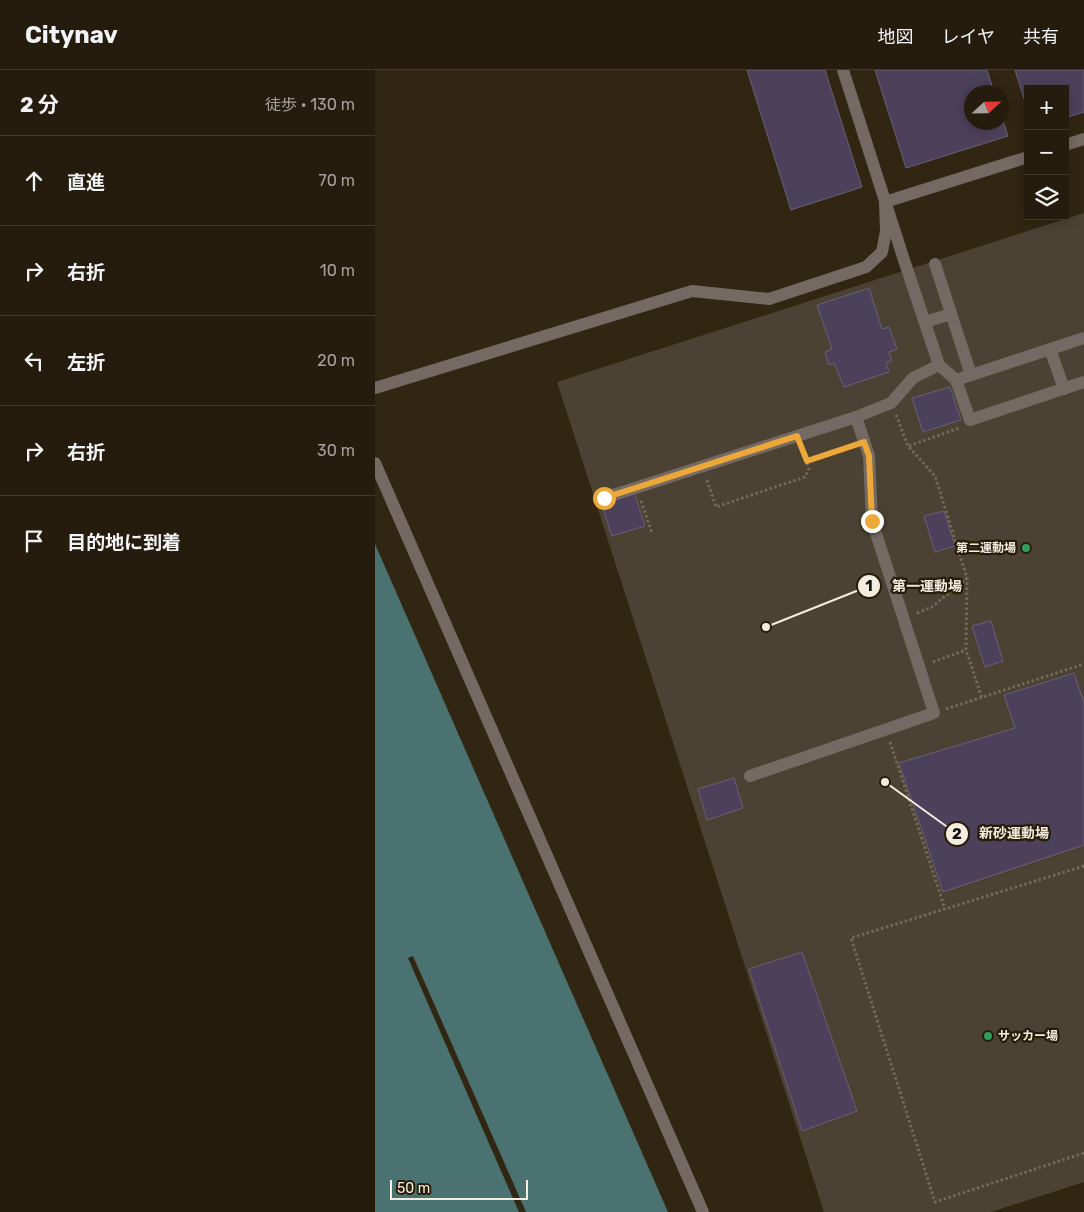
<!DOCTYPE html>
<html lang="ja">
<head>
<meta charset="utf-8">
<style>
	:root { --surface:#251c0e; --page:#31291c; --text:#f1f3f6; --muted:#a3a19e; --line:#423a2e }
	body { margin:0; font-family:Rubik,"Noto Sans JP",sans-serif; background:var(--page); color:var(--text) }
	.controls { position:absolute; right:15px; top:15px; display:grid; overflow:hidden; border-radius:0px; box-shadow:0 2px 12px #0003 }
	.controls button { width:45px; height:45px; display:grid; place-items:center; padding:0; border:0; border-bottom:1px solid var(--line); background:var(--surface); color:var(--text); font:25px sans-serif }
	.compass { position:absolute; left:589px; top:15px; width:45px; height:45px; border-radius:50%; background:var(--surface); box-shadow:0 2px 12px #0003; rotate:68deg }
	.scale { position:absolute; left:15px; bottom:12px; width:138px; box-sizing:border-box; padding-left:5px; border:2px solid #f4ecdf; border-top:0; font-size:14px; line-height:18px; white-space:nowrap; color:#f4ecdf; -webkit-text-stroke:4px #271c08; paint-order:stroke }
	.stop { position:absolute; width:15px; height:15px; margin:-11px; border:4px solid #eca93a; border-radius:50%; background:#fff }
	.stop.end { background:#eca93a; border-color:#fff; box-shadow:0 1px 5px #0008 }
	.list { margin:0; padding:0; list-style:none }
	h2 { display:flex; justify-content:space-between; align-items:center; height:65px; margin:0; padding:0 20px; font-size:21px }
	h2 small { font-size:16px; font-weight:400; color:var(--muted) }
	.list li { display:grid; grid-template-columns:32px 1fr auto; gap:15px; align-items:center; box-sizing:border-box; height:90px; padding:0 20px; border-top:1px solid var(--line) }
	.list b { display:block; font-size:19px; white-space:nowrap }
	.list em { font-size:16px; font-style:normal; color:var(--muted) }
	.icon { flex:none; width:28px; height:28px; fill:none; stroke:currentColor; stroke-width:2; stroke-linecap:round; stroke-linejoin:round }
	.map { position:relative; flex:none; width:709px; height:1142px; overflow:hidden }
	header { display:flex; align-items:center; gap:30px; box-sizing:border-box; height:70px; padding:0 25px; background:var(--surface); border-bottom:1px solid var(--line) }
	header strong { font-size:24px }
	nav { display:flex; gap:28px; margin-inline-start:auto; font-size:18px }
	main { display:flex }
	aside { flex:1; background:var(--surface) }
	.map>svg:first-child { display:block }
</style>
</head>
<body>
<header>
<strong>Citynav</strong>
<nav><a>地図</a><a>レイヤ</a><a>共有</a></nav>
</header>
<main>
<aside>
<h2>2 分<small>徒歩 · 130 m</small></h2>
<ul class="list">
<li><svg class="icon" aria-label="ahead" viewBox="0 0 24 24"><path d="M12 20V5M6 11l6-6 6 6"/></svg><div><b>直進</b></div><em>70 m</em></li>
<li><svg class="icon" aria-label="right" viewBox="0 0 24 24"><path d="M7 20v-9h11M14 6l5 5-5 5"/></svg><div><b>右折</b></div><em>10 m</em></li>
<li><svg class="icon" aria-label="left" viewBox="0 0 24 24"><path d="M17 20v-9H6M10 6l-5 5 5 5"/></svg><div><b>左折</b></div><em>20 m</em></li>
<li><svg class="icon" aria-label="right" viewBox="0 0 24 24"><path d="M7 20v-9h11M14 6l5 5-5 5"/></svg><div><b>右折</b></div><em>30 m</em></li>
<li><svg class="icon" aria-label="arrive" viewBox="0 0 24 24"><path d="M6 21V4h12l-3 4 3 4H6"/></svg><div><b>目的地に到着</b></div></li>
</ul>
</aside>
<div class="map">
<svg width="709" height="1142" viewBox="0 0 709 1142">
	<rect width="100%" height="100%" fill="#312612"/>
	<path fill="#4b4233" d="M709 143V1112L616 1142H449L182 312Z"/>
	<path fill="#4a7271" d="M0 474 293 1142H0Z"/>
	<path fill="#312612" d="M38 886 151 1142H144L33 888Z"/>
	<g fill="#4b415b" stroke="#696077">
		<path d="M372 0H450L487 117 416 140Z"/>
		<path d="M500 0H612L619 22H596V52H626V45L633 66 531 98Z"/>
		<path d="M640 0H709V42L690 48V19H653V41Z"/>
		<path d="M494 218 507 259 514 257 522 279 514 282 517 291 511 293 514 302 469 317 459 293 454 295 450 282 457 279 442 235Z"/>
		<path d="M575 317 586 350 548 362 537 328Z"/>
		<path d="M259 422 270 456 237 466 226 433Z"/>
		<path d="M569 441 580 476 560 482 549 446Z"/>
		<path d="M616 551 628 591 610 597 597 556Z"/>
		<path d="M699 603 709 633V775L568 822 524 693 640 658 629 625Z"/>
		<path d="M359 708 368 738 332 750 323 719Z"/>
		<path d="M427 882 482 1041 427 1061 374 899Z"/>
	</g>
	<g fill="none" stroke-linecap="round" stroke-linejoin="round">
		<g stroke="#736957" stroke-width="3" stroke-dasharray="2.5 2.5" stroke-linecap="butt">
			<path d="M521 345 533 376 560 406 592 508 591 580 607 628"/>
			<path d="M534 376 584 358"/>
			<path d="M432 391 477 376"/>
			<path d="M332 410 341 437 430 407 434 399 427 378"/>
			<path d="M266 431 277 463"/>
			<path d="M542 543 557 537 592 508"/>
			<path d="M558 592 591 580"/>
			<path d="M571 639 709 594"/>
			<path d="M515 672 570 839"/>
			<path d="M709 796 476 868 560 1132 709 1083"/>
		</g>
		<g stroke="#756964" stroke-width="12">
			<path d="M690 75 709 69"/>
			<path d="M560 194 596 305"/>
			<path d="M550 252 576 244"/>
			<path d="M675 279 689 319"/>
			<path d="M564 295 581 310 709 268"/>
			<path d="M581 310 595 350 709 312"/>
			<path d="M0 318 317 221 394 229 491 197 507 182 511 161 510 132 653 87"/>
			<path d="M0 393 328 1142"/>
			<path d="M229 428 481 347 516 333 538 308 564 295 529 190"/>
			<path d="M375 706 559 643 497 451 494 386 481 347"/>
		</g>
		<path stroke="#756964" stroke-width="12" d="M468 0 529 190"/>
	</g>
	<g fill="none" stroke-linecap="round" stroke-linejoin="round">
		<path stroke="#eca93a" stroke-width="6" d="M229 428 422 366 432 391 489 372 494 386 497 451"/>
	</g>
	<g fill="#2e9e5b" stroke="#271c08" stroke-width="2">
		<circle cx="651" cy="478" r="5"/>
		<circle cx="613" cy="966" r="5"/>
	</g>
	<g text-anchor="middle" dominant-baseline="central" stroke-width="4.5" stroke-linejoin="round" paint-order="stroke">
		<g font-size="12" font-weight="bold" fill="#f4ecdf" stroke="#271c08" text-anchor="end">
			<text x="641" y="478">第二運動場</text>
			<text x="623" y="966" text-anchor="start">サッカー場</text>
		</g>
	</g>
	<path fill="none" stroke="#f4ecdf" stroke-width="2" d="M391 557L494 516M510 712L582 764"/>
	<g fill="#f4ecdf" stroke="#271c08" stroke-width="2">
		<circle cx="391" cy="557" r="5"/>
		<circle cx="510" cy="712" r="5"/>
		<circle cx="494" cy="516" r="12"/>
		<circle cx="582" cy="764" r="12"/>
	</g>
	<g font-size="15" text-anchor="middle" font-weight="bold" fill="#111">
		<text x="494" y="521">1</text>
		<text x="582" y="769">2</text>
	</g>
	<g font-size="14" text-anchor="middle" font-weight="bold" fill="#f4ecdf" stroke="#271c08" stroke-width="4.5" stroke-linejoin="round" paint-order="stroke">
		<text x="552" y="521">第一運動場</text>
		<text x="639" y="768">新砂運動場</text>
	</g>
</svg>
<div class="controls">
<button>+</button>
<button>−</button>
<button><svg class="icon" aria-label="layers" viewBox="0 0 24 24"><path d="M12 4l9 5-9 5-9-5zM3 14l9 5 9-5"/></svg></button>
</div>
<svg class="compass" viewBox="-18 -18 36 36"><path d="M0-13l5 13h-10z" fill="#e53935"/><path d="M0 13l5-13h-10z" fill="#a3a19e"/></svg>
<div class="scale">50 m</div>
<div class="stop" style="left:229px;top:428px"></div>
<div class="stop end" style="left:497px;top:451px"></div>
</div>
</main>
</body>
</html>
